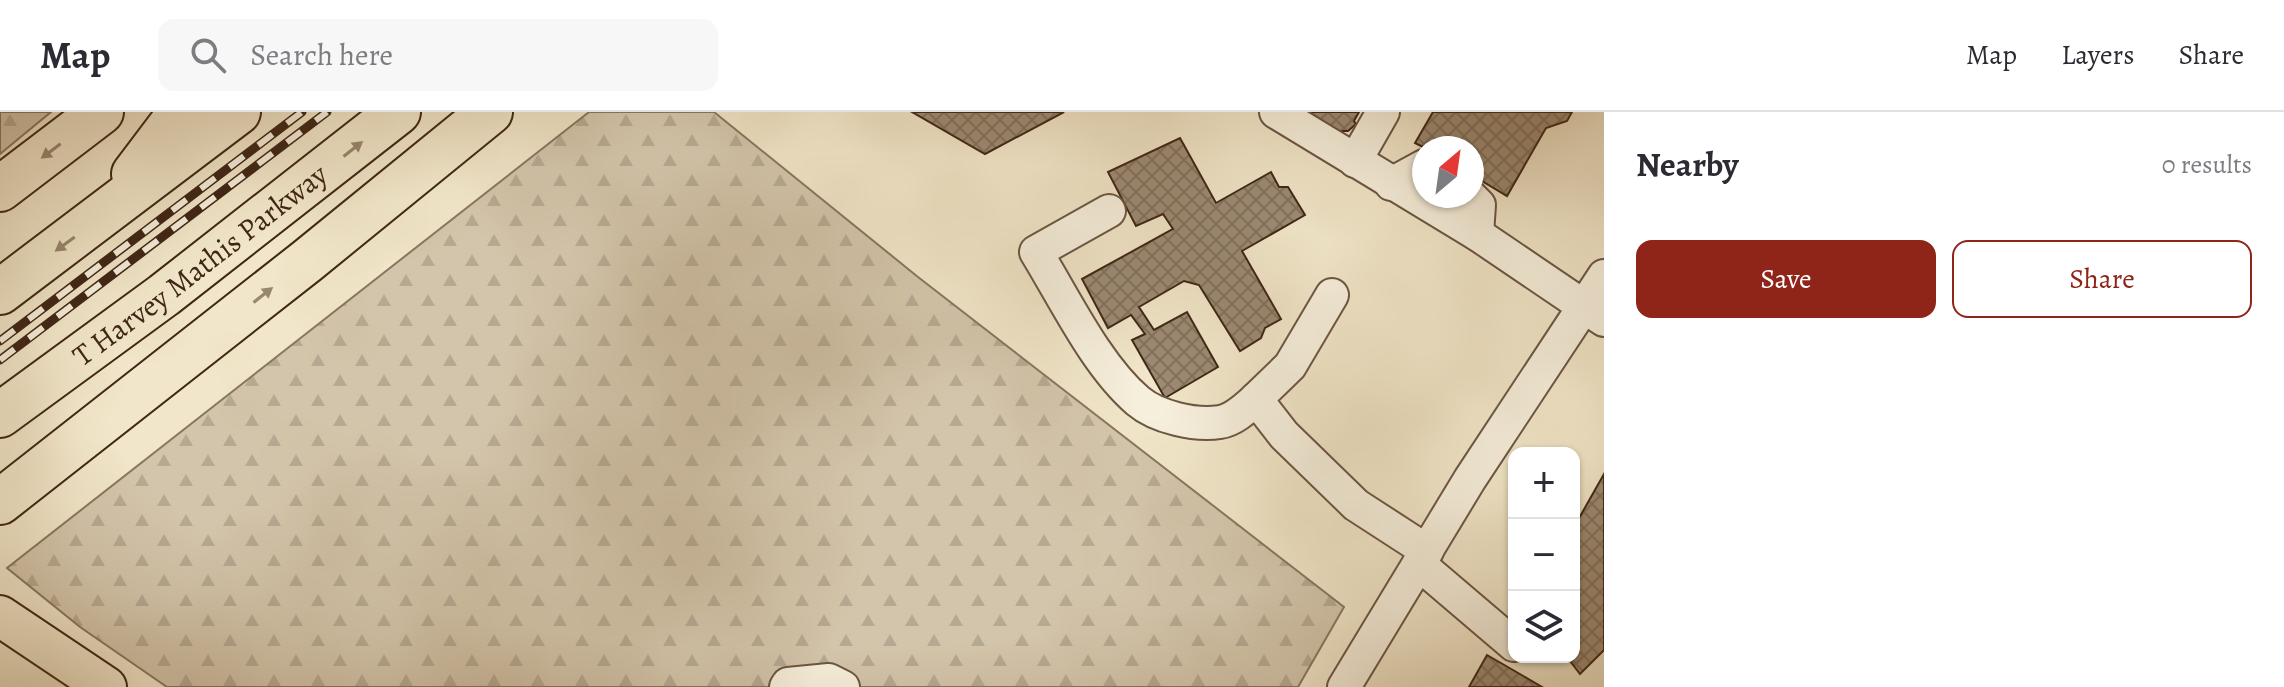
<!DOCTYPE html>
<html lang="en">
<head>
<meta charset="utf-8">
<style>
	:root { --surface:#fff; --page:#f7f7f7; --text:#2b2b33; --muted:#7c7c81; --line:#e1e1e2; --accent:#8f2418 }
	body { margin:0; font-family:Alegreya,serif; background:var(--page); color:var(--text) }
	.controls { position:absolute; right:24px; bottom:24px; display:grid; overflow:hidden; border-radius:16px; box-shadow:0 2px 6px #0004 }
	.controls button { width:72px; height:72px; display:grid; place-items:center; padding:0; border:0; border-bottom:2px solid var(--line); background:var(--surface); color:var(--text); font:40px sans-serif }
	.compass { position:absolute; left:1412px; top:24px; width:72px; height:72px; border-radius:50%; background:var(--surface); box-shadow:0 2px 6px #0004; rotate:29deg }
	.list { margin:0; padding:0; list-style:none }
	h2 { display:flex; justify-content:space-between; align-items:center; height:104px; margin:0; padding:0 32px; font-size:34px }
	h2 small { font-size:26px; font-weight:400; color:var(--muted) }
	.actions { display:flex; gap:16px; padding:24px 32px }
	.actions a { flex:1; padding:18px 0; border:2px solid var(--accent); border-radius:16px; text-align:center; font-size:28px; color:var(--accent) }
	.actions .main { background:var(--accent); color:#fff }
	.icon { flex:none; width:44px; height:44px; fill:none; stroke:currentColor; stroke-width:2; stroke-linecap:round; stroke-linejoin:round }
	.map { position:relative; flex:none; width:1604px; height:575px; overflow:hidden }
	header { display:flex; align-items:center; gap:48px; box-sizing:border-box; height:112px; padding:0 40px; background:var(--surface); border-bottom:2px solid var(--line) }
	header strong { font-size:38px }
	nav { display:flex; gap:44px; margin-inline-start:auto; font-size:28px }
	.search { width:560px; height:72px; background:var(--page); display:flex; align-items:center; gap:20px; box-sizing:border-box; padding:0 28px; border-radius:16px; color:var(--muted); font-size:30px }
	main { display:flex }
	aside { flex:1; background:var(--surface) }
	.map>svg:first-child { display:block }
</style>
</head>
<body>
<header>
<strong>Map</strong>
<div class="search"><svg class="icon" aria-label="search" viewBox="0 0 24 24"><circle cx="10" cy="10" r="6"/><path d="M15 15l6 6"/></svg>Search here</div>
<nav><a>Map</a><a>Layers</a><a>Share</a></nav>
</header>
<main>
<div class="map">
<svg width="1604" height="575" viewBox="0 0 1604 575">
	<defs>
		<pattern id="forest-firs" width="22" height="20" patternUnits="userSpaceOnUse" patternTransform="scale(2)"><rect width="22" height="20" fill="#d3c5ab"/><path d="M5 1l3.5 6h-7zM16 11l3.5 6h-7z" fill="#b6a992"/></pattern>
		<pattern id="building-cross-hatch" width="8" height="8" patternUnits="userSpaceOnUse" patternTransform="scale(2)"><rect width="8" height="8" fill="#9c8a73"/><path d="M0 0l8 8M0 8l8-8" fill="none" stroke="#81715d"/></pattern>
	</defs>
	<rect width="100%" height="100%" fill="#f1e6c9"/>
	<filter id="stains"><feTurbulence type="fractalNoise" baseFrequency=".0025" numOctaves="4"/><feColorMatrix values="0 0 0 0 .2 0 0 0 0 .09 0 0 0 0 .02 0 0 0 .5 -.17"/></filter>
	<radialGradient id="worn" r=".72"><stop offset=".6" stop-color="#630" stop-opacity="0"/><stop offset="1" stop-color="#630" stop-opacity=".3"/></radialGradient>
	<g fill="url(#forest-firs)" stroke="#897660" stroke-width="2">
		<path d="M0 0H51L0 42Z"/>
		<path d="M589 0H714L918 165 1344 495 1298 575H167L80 515 7 456Z"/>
	</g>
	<g fill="url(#building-cross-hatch)" stroke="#3f2616" stroke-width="2">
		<path d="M912 0H1064L985 42Z"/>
		<path d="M1304 0H1359L1354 9 1356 12 1348 19H1338Z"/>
		<path d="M1433 0H1572L1567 9 1546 16 1507 84 1472 63V36H1425L1415 31Z"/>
		<path d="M1180 26 1216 91 1271 60 1279 75H1288L1305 103 1242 139 1281 207 1265 216 1261 226 1240 239 1199 173 1184 169 1139 195 1154 218 1187 200 1218 255 1165 286 1132 228 1145 222 1131 203 1108 216 1082 167 1173 117 1163 102 1136 114 1108 60Z"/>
		<path d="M1604 362V538L1580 562 1567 545H1574V415Z"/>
		<path d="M1487 543 1513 558 1542 575H1469Z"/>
	</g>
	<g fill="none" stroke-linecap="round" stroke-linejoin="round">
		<g stroke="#6c5643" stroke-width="36">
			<g id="minor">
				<path d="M1276 0 1477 122 1604 208"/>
				<path d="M1355 49 1383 0"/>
				<path d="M1391 72 1424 54"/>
				<path d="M1470 84 1479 93 1477 122"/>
				<path d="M1109 99 1036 140C1065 187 1096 253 1138 289 1157 305 1195 314 1220 310 1234 308 1246 296 1256 287L1284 323 1356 393 1427 439"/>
				<path d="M1256 287 1290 254 1332 183"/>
				<path d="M1419 452 1514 533"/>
				<path d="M786 575 788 572 829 568 843 575"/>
				<path d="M1344 575 1470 367 1604 164"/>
			</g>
		</g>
		<g stroke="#3f2616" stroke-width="44">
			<path id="major" d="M0 504 106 575"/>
		</g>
		<g stroke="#3f2616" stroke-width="48">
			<g id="highway">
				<path d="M134 62 171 13 186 0"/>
				<path d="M0 77 101 0"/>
				<path d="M0 180 238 0"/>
				<path id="s1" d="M0 303 164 183 398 0"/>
				<path d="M0 390 307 149 490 0"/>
			</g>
		</g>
		<use href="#minor" stroke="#f6efdc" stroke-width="32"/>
		<use href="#major" stroke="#f1e6c9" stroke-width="40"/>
		<use href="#highway" stroke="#f1e6c9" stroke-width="44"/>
		<g stroke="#3f2616" stroke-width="9">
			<g id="rail">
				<path d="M0 229 302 0"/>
				<path d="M0 248 327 0"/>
			</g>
		</g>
		<use href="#rail" stroke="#f6efdc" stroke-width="6" stroke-dasharray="18" stroke-linecap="butt"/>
	</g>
	<defs><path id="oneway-solid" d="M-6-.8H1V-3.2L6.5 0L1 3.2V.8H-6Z" transform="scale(2)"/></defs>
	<g fill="#988670">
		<use href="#oneway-solid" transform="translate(353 37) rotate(-38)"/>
		<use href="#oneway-solid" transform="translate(51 39) rotate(143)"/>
		<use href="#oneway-solid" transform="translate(65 132) rotate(144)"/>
		<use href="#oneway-solid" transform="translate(263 183) rotate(-38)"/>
	</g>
	<g text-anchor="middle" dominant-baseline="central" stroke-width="8" stroke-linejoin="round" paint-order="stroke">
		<g font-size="30" fill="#3f2616" stroke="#f6efdc">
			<text stroke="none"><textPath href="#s1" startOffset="250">T Harvey Mathis Parkway</textPath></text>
		</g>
	</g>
	<rect width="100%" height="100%" filter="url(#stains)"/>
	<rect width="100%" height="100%" fill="url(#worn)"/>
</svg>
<div class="controls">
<button>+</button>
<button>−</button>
<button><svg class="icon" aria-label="layers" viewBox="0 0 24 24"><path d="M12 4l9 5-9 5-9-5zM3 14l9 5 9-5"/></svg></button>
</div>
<svg class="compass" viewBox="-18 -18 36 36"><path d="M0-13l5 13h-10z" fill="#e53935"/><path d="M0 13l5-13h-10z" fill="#7c7c81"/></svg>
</div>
<aside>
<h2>Nearby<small>0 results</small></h2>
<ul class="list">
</ul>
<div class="actions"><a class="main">Save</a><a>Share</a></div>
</aside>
</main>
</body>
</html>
